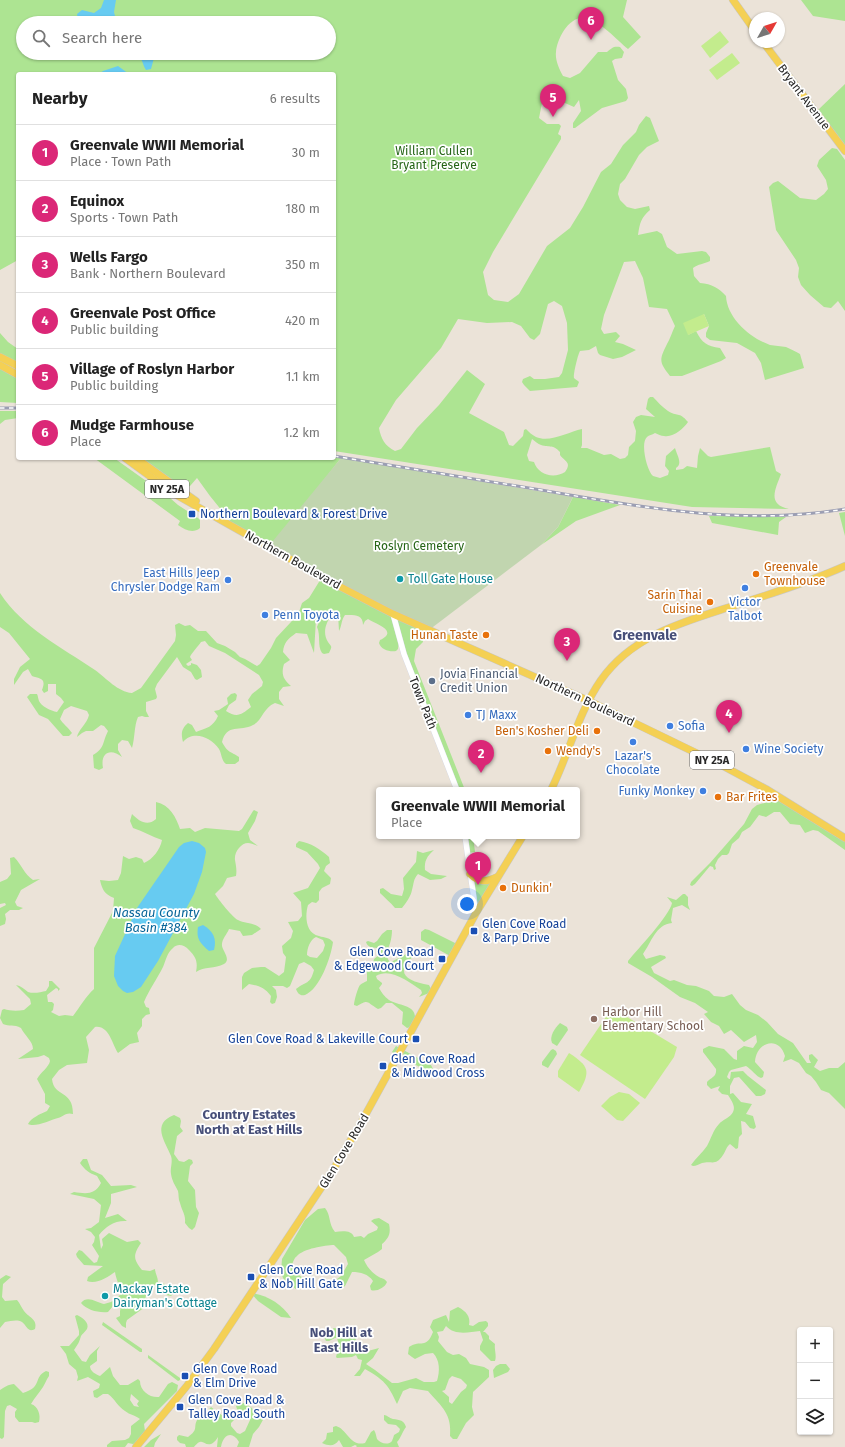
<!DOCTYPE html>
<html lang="en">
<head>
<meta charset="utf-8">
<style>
	:root { --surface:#fff; --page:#f6f6f6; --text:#222; --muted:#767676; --line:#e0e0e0; --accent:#db2777 }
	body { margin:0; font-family:"Fira Sans",sans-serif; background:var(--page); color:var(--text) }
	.controls { position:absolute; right:12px; bottom:12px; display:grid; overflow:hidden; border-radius:4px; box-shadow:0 1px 3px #0004 }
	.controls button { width:36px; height:36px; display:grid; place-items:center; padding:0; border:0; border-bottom:1px solid var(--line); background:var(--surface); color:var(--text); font:20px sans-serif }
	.compass { position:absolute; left:749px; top:12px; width:36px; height:36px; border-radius:50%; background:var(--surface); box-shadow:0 1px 3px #0004; rotate:51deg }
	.you { position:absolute; left:467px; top:904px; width:14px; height:14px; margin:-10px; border:3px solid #fff; border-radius:50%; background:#1a73e8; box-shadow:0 0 0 6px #1a73e833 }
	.badge { display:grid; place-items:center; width:26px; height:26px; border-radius:50%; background:var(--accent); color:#fff; font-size:13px; font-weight:700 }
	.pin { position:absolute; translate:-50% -33px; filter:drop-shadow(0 1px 2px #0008) }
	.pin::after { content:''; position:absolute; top:21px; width:14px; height:12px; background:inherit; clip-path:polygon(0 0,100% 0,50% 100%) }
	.popup { position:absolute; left:376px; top:787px; width:204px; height:52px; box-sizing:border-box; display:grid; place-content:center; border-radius:4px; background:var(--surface); filter:drop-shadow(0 1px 3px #0005); font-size:13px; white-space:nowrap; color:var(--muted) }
	.popup b { font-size:15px; color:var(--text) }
	.popup::after { content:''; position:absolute; left:50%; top:100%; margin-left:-8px; border:8px solid transparent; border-top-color:var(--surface) }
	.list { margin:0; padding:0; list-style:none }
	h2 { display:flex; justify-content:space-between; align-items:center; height:52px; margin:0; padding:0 16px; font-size:17px }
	h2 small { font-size:13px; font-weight:400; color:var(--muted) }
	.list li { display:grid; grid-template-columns:26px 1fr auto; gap:12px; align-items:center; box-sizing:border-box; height:56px; padding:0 16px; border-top:1px solid var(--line) }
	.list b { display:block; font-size:15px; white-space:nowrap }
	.list p { margin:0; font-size:13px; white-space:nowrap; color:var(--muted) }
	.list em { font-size:13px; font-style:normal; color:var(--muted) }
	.icon { flex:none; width:22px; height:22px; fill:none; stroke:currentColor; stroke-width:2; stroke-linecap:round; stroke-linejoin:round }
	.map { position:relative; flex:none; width:845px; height:1447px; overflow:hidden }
	.search { position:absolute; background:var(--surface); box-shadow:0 1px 3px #0004; left:16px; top:16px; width:320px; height:44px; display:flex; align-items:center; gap:10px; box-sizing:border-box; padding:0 14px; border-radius:22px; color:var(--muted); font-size:15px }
	.panel { position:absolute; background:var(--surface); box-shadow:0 1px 3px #0004; left:16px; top:72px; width:320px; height:388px; border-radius:4px }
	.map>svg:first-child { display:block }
</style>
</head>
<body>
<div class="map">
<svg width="845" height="1447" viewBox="0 0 845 1447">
	<rect width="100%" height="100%" fill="#ebe3d8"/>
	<g fill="#ade492" fill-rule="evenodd">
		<path d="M0 0H627L623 17 641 37 628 49C617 40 600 21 586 18 569 15 557 39 556 52 555 60 559 69 563 76L570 78 580 73 598 52H607C612 48 613 46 620 47L624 52 622 58 615 59 612 61 618 80 626 89 628 98 626 101 602 108 575 128H573V123L581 111 579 100 574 107 558 100 555 101 551 108 542 103 539 118 547 124H559L561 126 558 134 561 136V139L493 252 483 272 488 295 494 300 508 302 519 294 547 246 570 228 583 207 601 172 611 164 623 145 636 132 639 125 646 116 650 118 659 141 647 147 639 155 625 179 620 184 618 194 620 200 627 207 635 209 649 206 650 210C641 218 640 222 638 235L657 231 662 234 667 247 677 254 702 251 706 252 710 257V261C704 264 698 264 693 268L694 276 700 283C712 284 719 288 726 296 727 318 750 338 770 345 775 346 781 346 786 347 791 349 796 352 800 354L804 368 765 380 761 363 755 353 737 343 710 340 706 337V333L709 326 704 314 688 335 696 331C702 343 707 346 720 348L726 358 721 361 682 376H670C659 362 659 360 667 344 670 339 672 332 675 326L667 309 649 307 643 278 635 261 624 262 604 315 601 329 604 334 616 332 620 336 615 342 623 344 636 350 622 357 613 359 600 355 598 353 596 346 589 350 580 351C578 354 573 375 574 378 575 379 578 381 579 382L577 387 530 391 524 385 522 382 523 379 530 376 534 379H545L559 377 562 373 568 350 567 323 562 306 554 301 548 304 540 334 534 340 530 338 521 326 512 322 487 323 458 319 441 348 396 400 379 428C381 439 385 446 395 451L401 449 417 428 439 405 467 370 485 384 469 413 504 432 509 445 513 446 523 436 524 430 526 429C529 432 532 435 536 437 550 443 568 432 582 429V445L581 448H587L604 455 611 454 620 459 625 458 628 455 629 447 635 441 636 431 633 422 636 417 641 415 655 417 646 409 648 399 650 397H653C658 402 662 407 668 411 677 417 679 411 688 422 684 428 673 438 664 436 661 436 658 434 655 433 652 435 649 435 647 437 640 443 647 471 653 476L660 478 668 475 669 471 665 466 666 456 675 448C677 455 683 464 676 468V470L683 469 687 466 697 468 698 456 700 448 708 456 711 457 770 447 776 471 781 474C775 490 767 504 789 509L692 507 334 451V74H18V260L0 270ZM23 23H329V53H23ZM532 439C535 441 538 444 541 445 550 448 553 444 560 452V455C565 462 572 462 565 472 554 479 538 475 534 462L529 461 527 455Z"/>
		<path d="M801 0H845V21L813 16Z"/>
		<path d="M845 84V145L818 110Z"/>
		<path d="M832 148 837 149 845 160V311L838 301 831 308 824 307 810 295 801 285 798 277 799 268 796 260 776 230 769 187 773 183 778 181 800 198 816 200 824 194 828 189 826 180 817 166 819 160Z"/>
		<path d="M0 333 8 342 18 349V366L0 356Z"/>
		<path d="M0 365 18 375V403L0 402Z"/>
		<path d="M0 411H18V418L5 420 0 424Z"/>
		<path d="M334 457 341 458 272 547 235 527 210 496 197 478 190 486 179 489 137 458Z"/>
		<path d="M94 458H114L170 498 178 505 198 518 200 520V528C193 534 185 530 178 525L180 521Z"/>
		<path d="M573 497 620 505 576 521 541 545 558 527Z"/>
		<path d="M845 512V536L839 513Z"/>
		<path d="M709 516 786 517 779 522 778 535 712 523Z"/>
		<path d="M322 577 421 627 423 642 416 649 414 661 465 790H457L399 641 398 649 396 651C390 652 381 650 379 643L380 640C399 631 376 624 368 619L365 621 363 625C363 614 354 615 345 615 341 620 342 626 339 631L338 614H333C326 621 322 633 328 642 331 647 333 645 329 653L324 654 322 653C317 645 321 636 317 627L319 622V619H316L314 653 307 634 296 633C288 639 284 642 283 652L290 660 284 664C281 674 283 679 291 686L283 687 279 692V699L284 706 275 703C263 708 262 721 253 725 240 732 227 723 222 742 228 753 230 751 239 757V761L235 764H226C221 760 222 754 219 749 211 737 193 730 183 742 181 734 181 729 188 723L192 725 196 732C207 728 213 727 218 716L214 711 219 710 228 704 227 698 231 694 235 693 237 695 236 700 229 705 226 711C237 718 241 715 251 707L248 700 252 694 262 686 263 682 259 675 225 653 209 646 205 641 201 642C199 645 191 654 190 657L192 660 186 664 188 666 191 665V663L197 665 201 670 202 677 197 680 195 679 191 672 183 667 177 657 157 684 155 689 157 697 156 699 146 702V711L149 717H145L142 716 138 717C134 726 135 738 132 748L128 741 122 740 118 744V750L122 757C111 748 100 752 103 768L99 770 94 768 93 755C105 748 102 743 108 731L104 726 101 725 93 731H86L82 733 77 737C78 730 87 724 89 715L87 711 71 706 64 710 60 719C63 724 68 727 72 733L69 736H63L48 719 39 715 27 697 30 694H37C38 696 38 698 39 701 41 706 51 711 57 712L64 702 61 698 56 694V684H48V691L44 693 42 690C47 677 39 679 32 676L28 669 23 672 14 685V679L20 667 30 659 9 633 0 627V593C23 628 61 647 95 670 106 678 118 692 132 693L141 688 175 641 176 635 175 625 179 623 185 626 190 625 198 631H206L217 643 225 646 235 652 240 657 245 659 257 666 260 664 271 648 276 638 291 622 299 612 302 603 309 598Z"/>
		<path d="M776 794 845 838V850L818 831 813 830 805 833 800 825 790 824 780 812H774L766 817 759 815 750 827 742 832 739 838 732 844 729 853 727 855H722L718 859 715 865 716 869 714 870 713 867 710 866 695 884 692 886 690 885 691 882 710 863 744 824 752 809 757 805 768 802Z"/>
		<path d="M156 802C170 805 176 817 180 829L190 828 195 832 205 828 239 831 242 829 253 811 254 810 258 812 255 821 248 833 250 840 258 846C255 845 251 843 248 843 241 843 234 852 235 860 236 866 237 870 236 876L227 878 223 886 215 894C218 899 233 918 238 920 245 924 255 922 261 929L252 935 243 936 240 931 229 929C227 934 222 939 222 944 221 950 232 959 224 964 215 969 204 966 196 972 198 962 196 957 189 950 184 945 178 943 173 948 167 953 166 960 163 967 157 979 149 990 144 1002L146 1007 149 1008 150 1014 146 1015 142 1019V1026L137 1033 139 1042 130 1044 118 1053C112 1044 109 1025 95 1027L86 1037 89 1050 87 1063 67 1065 59 1070 52 1079C54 1098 73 1089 73 1114 66 1112 64 1116 58 1118 50 1120 35 1128 28 1124 31 1118 40 1114 47 1111L50 1106 45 1103V1094L37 1079C41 1072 49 1067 50 1061L49 1058 44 1055 38 1057 18 1059 33 1049C33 1041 24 1035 21 1028 14 1024 9 1027 3 1024L0 1018 2 1010 4 1009C10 1011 17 1011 24 1010L31 1004 30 999 16 985C21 986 24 989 28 992 34 994 41 992 46 991L49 986V981H52L60 989 58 991V989L56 988 47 995 48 1002H52L54 1004 53 1010 51 1012 59 1016 65 1015 73 1016C80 1007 86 996 94 989V948L113 911 114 898C104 894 102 889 100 880L109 881 118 880 121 873 123 856 129 859 136 857 142 859 144 863C153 859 160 850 162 840 152 837 143 831 133 828L130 821 132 814C139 821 147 827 156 819Z"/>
		<path d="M465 836H473L475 852 467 853Z"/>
		<path d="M299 841C311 843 320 849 329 857L330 863 326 866 324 871 331 878 330 884 322 888 319 892V900L316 903 312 902 308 905C305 915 305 933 319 936 325 938 329 937 333 942 331 957 320 989 305 995 300 996 298 994 296 989 306 981 310 985 314 970L311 966 304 962 299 964 290 986 287 988 283 986H272L276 990 277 997 275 1003 272 1004 270 1002 271 996C264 987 259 986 249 984L242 990V977L244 973 252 968 261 967H265L279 976 284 972 286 957 283 953 282 946 291 938 293 931 288 922 298 921 302 916 301 902 293 893 308 888 320 868 318 864 307 852 296 847V844ZM316 937 323 940 325 945 323 951 317 958 310 957 307 955C307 948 310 940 316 937Z"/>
		<path d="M434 850C427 856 424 861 425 870L431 874 447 876 441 879 430 880 418 874C413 880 414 883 412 890 411 896 406 903 402 908H395C390 902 385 898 380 893V889L383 888 391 894 402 896 404 889 403 878 416 862 417 851 423 853Z"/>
		<path d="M14 857C22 865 24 874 33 880L40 879 21 890 15 902 17 906 23 908 19 910H10L5 914 6 919 5 924 0 926V908L6 905 5 903 0 904V882L7 879 11 874 10 858Z"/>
		<path d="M473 877 493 879 476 913Z"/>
		<path d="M683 894H685L688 897V905L690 910 682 905 673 908 671 920 672 923C656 924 651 943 643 954L646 959 660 955 665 956 666 958 651 967 654 973 670 981 674 980 687 985 696 986 709 991 714 996 724 997 732 994 740 1005 746 1010 758 1015 767 1022 778 1034 793 1043 807 1063H811L809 1059V1055L812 1054 818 1060 814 1067 820 1071 829 1068H838L845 1062V1109L829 1093 821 1090 816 1082 811 1076 806 1073 799 1063 791 1059 783 1062 785 1056C779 1035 756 1042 755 1062L764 1072 763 1077 761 1078C757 1077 751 1069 746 1066L731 1070 729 1072 727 1077 729 1079H730L731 1072 743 1071 748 1076 766 1090 765 1094 761 1096H756L739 1077 734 1078 730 1086V1094L733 1093 741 1102 752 1104 746 1114 753 1116 756 1127 754 1129 750 1128 745 1122 741 1121 742 1134 739 1137 738 1148 736 1149 730 1144C726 1147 726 1151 723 1155 715 1167 712 1160 702 1163 699 1164 696 1166 693 1166L691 1165C696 1158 702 1153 707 1146 711 1139 713 1130 719 1124 722 1120 731 1117 733 1112 736 1106 731 1100 728 1095L722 1094 718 1090 720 1086 711 1089 707 1085V1082C711 1077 717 1077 716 1069L703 1052V1049L709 1046 724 1049 734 1059 737 1060V1051L744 1046 753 1048 757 1042 756 1035 744 1042 731 1030 724 1034 719 1026 711 1022 704 1014 708 1012 695 1003 680 997 652 977 628 963V961C637 950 670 915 672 903L667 897 676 900Z"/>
		<path d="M425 929 429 930 459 945 452 957 421 940V932Z"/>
		<path d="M387 930H392C392 940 389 946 386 955L389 961 391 962 414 950 415 955C393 973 407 981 429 985L431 989 429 993 419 997 422 993 421 990C409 982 390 967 376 976L377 979 382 983V984L379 988C382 993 384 996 389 1000 398 1006 417 1004 415 1020 415 1025 412 1027 407 1028L402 1024 403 1012 392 1003H386L381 1008 378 1009C366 1002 369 999 357 1006L354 1005C354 1001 358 987 360 985 362 983 365 982 367 981V973L359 964 361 962 372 968 374 959 379 955V951L377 948C372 947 368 948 366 942L368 941 374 943 377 941 382 934Z"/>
		<path d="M560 1023 567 1027 568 1030 557 1046 552 1043C549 1036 555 1028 560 1023Z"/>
		<path d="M396 1046 431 1065 434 1071H427L392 1052Z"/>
		<path d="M553 1049 556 1051 557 1054 548 1068 542 1065V1062L551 1050Z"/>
		<path d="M174 1115 180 1118 181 1121 180 1127 183 1131 177 1136 174 1154 179 1161 184 1162 189 1159 192 1160 193 1163 190 1166 188 1181 195 1190 196 1207 199 1213 195 1227 192 1230 189 1228 185 1223C186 1215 182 1211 180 1203 178 1199 179 1195 178 1191 175 1185 172 1181 171 1174 170 1168 173 1162 171 1156 165 1141 151 1124 174 1115Z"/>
		<path d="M83 1159H87L91 1170 102 1175 111 1186 131 1185 137 1187 111 1194V1203L105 1218 118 1214 127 1221C115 1220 106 1226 99 1235L101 1249 103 1245 102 1239 109 1233 127 1242 138 1240 141 1243C133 1255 133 1259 142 1270L150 1271 155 1269C155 1273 158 1277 158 1282 166 1283 170 1287 173 1294L171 1296 166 1295 156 1284 147 1291 145 1300V1307L127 1320 126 1323V1328L122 1326 116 1318 120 1316V1311L121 1307 119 1303 113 1306 108 1312C98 1313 87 1310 81 1303 87 1295 96 1302 104 1304L111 1302 120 1295C121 1287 116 1280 115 1272 108 1277 96 1285 87 1281L88 1277 103 1266 84 1265 77 1257 76 1254 79 1250 82 1251 94 1263 97 1262 99 1256 92 1245 94 1242 95 1237 91 1232 85 1229 91 1228 99 1222 101 1205 94 1199 70 1194 74 1192C86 1194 95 1195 101 1183L97 1176C89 1173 85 1170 80 1163Z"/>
		<path d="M325 1208C331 1215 328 1223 335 1232 342 1231 352 1230 354 1237L361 1236 364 1238 368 1234 377 1230 378 1227 371 1221 374 1219 379 1218 389 1224C391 1233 389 1238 382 1244V1249L378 1252 364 1260C367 1267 372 1273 379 1277 383 1279 384 1278 387 1282 385 1288 376 1292 371 1290L370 1286 373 1281C368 1274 361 1272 352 1272L345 1286 342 1288 338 1286 336 1282 337 1279 341 1276 348 1264 346 1257 334 1245C325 1245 303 1249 297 1256 294 1258 293 1262 292 1265L296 1273 303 1278 304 1281 299 1287 296 1289 287 1283 283 1278 281 1272 282 1259 305 1220 318 1209Z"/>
		<path d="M6 1275 11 1277 3 1284 2 1297 5 1301 17 1300C20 1303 21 1307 24 1311 28 1317 38 1319 35 1329 28 1333 27 1326 22 1322 17 1319 11 1321 5 1322L0 1328V1279Z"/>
		<path d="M251 1293C267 1295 282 1304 291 1318L281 1317 258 1301Z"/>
		<path d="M458 1307C466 1311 471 1317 469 1325L473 1326 479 1322 486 1321 488 1323V1326L483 1332H485L489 1336V1339L495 1344C494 1349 497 1356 495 1361H491L480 1350V1346L483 1340 480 1331C469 1332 455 1336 446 1326L443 1331 437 1332 439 1337 438 1341 447 1352 453 1355 459 1354 466 1358 470 1364 484 1367 489 1370V1377L473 1392 472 1407 474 1415 466 1423 457 1439H453L450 1436C452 1414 442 1407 428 1391L410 1388 403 1391 397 1404C388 1384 384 1380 365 1369L360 1376H354L360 1369 362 1360 358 1359 356 1355 352 1357 337 1358 336 1357 339 1345 337 1338H335L329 1341H326L323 1335 334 1328 339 1329 342 1333 349 1334 351 1336H356L357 1337 355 1341 356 1344 367 1348 368 1351 379 1348 373 1358 366 1364 375 1370 392 1383H398L416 1378 424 1382H434L437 1381C440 1371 440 1360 433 1353L425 1354 415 1359 412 1357 408 1354 409 1347C421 1339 426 1350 433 1332L430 1327 433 1320 446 1315 449 1322 450 1311ZM452 1376 461 1379 467 1385 466 1388 461 1392 452 1404 449 1402V1397L442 1391 445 1390 449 1379Z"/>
		<path d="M77 1315C82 1317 90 1323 87 1329 85 1332 82 1334 81 1336 79 1343 78 1344 74 1350L82 1361 86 1362 90 1355 100 1346 97 1351V1361L90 1366C90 1371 95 1374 100 1376L110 1367 113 1376 120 1385H128L138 1379 140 1381C140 1391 150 1398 159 1397L168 1384 172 1382 178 1385 177 1391 144 1424 145 1431 137 1443 133 1444 128 1443 125 1447H107V1445L112 1441 125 1440 129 1438 131 1434V1426L140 1419C135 1415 130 1415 125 1411 118 1407 115 1399 108 1394H103L97 1398 94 1397 93 1391 99 1388 100 1384 88 1377 77 1381 78 1377 76 1370 69 1364 66 1354 60 1346H69L79 1335V1331L75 1316ZM131 1394 139 1401 137 1404 139 1407 134 1406 130 1400Z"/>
		<path d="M103 1322 142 1349V1352H140L102 1325Z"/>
		<path d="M148 1355 180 1378V1380L178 1381 148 1358Z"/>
		<path d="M500 1364H506L510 1369 508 1372 494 1378 493 1370 496 1366Z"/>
		<path d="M46 1371 49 1372V1376C46 1380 45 1384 43 1387 39 1393 35 1397 31 1404 38 1406 41 1415 39 1422L35 1423 32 1422H19L15 1417V1412L17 1409 10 1405 7 1406 5 1411 4 1437 2 1439 0 1438V1390C3 1388 9 1384 14 1384L23 1393C43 1387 33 1377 46 1371Z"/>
		<path d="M244 1403 252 1408 255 1417H263L264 1418 259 1427 253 1434 249 1447H237L239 1442C232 1430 223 1435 221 1447H217L218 1437C217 1439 214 1443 211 1444 203 1446 203 1436 194 1447H186L185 1444 180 1443 177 1440V1437L179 1435 188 1437C199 1429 193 1428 197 1420 199 1417 202 1417 205 1415 207 1413 209 1409 211 1407L223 1416V1413L226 1410 238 1412 236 1406 237 1404ZM241 1413 246 1414 250 1420 245 1431 240 1434 237 1433 231 1426V1423Z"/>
		<path d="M384 1415C387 1415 389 1418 393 1419 400 1420 404 1420 406 1427 402 1432 401 1438 397 1442L399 1447H356L357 1446 355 1445 351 1447H343L339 1440C334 1447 329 1446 322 1443L326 1439 327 1433 333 1432V1427L336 1426C347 1429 350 1447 365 1443L371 1432 374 1430C376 1433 376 1436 377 1439 380 1443 388 1446 392 1441 392 1441 394 1436 394 1435L399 1432 400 1429 396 1425 388 1424 384 1420Z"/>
		<path d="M161 1434 155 1443 154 1447H144L151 1440Z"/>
	</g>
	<path fill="#c1d5af" d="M341 458 573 497 558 527 541 545 429 630 268 547Z"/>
	<g fill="#c3ec8d">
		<path d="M720 31 729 42 710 58 701 46Z"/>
		<path d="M732 53 740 63 717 80 709 70Z"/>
		<path d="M704 314 709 326 688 335 683 323Z"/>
		<path d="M612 1008 677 1047 674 1057 645 1099 580 1055Z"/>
		<path d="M569 1053C589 1066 591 1071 579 1092L558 1077V1071Z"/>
		<path d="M619 1092 629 1094 640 1103 623 1121 617 1120 601 1106 610 1097Z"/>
	</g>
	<g fill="#67cbf1">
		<path d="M104 0H116L114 12 115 16 127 21 128 23H82L78 19 77 14 82 10 94 13 101 8Z"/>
		<path d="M136 53H153L154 58 151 69 146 70C142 64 143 58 136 53Z"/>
		<path d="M118 66 129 74H99L103 71Z"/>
		<path d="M192 841 199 843 205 848 206 852 202 872 194 894 158 961 141 987 133 992 127 993 123 991 118 986 114 976 115 956 137 908 179 847 184 843Z"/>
		<path d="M203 925C213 931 217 938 214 950L209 951C200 943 196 939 198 927Z"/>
	</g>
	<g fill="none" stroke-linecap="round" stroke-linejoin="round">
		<g stroke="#cdd1e1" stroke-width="6">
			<g id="minor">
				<path d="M393 614 404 654 457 790"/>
				<path d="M465 836 476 913"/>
			</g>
		</g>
		<g stroke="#c7c7c7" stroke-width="8">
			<g id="major">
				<path d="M733 0 755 31"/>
				<path d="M763 42 845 151"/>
				<path d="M0 357 18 366"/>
				<path d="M0 365 18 375"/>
				<path d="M125 458 173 493 329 581 393 614 589 701 723 766 766 789 845 838"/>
				<path d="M136 458 196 501"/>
				<path d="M551 790C569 754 578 713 601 680 633 634 687 621 736 605 773 593 810 582 845 566"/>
				<path d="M470 874C479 883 487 882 497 877"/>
				<path d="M136 1447 186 1387 214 1349 333 1170 362 1121 476 913 523 836"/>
			</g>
		</g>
		<use href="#minor" stroke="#fff" stroke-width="5.5"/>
		<use href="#major" stroke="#f4d054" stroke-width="7"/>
		<g stroke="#9b9eb3" stroke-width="3">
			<g id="rail">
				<path d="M0 408H18"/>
				<path d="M334 456C405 468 476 479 547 491 645 508 745 526 845 509"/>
			</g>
		</g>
		<use href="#rail" stroke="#fff" stroke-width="1.5" stroke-dasharray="4.5" stroke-linecap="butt"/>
	</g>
	<g fill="#1a4fb4" stroke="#fff" stroke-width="1.5">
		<rect x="188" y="510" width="8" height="8" rx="2"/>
		<rect x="470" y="927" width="8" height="8" rx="2"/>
		<rect x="438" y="955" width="8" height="8" rx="2"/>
		<rect x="412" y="1035" width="8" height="8" rx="2"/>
		<rect x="379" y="1062" width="8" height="8" rx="2"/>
		<rect x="247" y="1273" width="8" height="8" rx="2"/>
		<rect x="181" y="1372" width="8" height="8" rx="2"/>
		<rect x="176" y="1403" width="8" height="8" rx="2"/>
	</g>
	<g fill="#e8710a" stroke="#fff" stroke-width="1.5">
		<circle cx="756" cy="574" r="4"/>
		<circle cx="710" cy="602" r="4"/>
		<circle cx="486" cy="635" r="4"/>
		<circle cx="597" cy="731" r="4"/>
		<circle cx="548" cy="751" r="4"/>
		<circle cx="718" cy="797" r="4"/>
		<circle cx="503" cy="888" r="4"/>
	</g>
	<g fill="#0f9aa8" stroke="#fff" stroke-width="1.5">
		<circle cx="400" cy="579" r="4"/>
		<circle cx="105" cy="1296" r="4"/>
	</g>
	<g fill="#3f7fe0" stroke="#fff" stroke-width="1.5">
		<circle cx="228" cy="580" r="4"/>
		<circle cx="745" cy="588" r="4"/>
		<circle cx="265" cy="615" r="4"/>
		<circle cx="468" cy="715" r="4"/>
		<circle cx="670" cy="726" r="4"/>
		<circle cx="633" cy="742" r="4"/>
		<circle cx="746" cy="749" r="4"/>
		<circle cx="703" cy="791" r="4"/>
	</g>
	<circle fill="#5c6f8a" stroke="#fff" stroke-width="1.5" cx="432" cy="681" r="4"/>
	<circle fill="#8d6e63" stroke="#fff" stroke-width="1.5" cx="594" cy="1019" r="4"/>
	<g text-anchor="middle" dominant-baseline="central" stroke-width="3.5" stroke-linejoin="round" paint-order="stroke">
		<g fill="#fff" stroke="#686868" stroke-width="1">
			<rect x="145" y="480" width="44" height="18" rx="3"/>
			<rect x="690" y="751" width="44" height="18" rx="3"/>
		</g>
		<g font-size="11" font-weight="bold" fill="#272727">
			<text x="167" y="489">NY 25A</text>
			<text x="712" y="760">NY 25A</text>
		</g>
		<g font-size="12" fill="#272727" stroke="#fff">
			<text transform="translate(804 97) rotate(53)">Bryant Avenue</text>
			<text transform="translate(293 560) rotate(29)">Northern Boulevard</text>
			<text transform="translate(585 700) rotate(25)">Northern Boulevard</text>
			<text transform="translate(423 703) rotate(68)">Town Path</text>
			<text transform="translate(344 1151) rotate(-59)">Glen Cove Road</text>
		</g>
		<g font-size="12" fill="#266517" stroke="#fff">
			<text x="434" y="151">William Cullen<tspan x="434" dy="14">Bryant Preserve</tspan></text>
			<text x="419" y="546">Roslyn Cemetery</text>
		</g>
		<g font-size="12" fill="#164399" stroke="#fff" text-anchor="start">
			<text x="200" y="514">Northern Boulevard &amp; Forest Drive</text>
			<text x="482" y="924">Glen Cove Road<tspan x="482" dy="14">&amp; Parp Drive</tspan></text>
			<text x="434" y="952" text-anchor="end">Glen Cove Road<tspan x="434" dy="14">&amp; Edgewood Court</tspan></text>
			<text x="408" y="1039" text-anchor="end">Glen Cove Road &amp; Lakeville Court</text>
			<text x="391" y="1059">Glen Cove Road<tspan x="391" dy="14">&amp; Midwood Cross</tspan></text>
			<text x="259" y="1270">Glen Cove Road<tspan x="259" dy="14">&amp; Nob Hill Gate</tspan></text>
			<text x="193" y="1369">Glen Cove Road<tspan x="193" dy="14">&amp; Elm Drive</tspan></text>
			<text x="188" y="1400">Glen Cove Road &amp;<tspan x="188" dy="14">Talley Road South</tspan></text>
		</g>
		<g font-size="12" fill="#c56008" stroke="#fff" text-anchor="start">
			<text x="764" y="567">Greenvale<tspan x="764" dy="14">Townhouse</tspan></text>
			<text x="702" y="595" text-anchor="end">Sarin Thai<tspan x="702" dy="14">Cuisine</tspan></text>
			<text x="478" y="635" text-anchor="end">Hunan Taste</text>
			<text x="589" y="731" text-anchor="end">Ben's Kosher Deli</text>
			<text x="556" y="751">Wendy's</text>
			<text x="726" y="797">Bar Frites</text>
			<text x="511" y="888">Dunkin'</text>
		</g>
		<g font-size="12" fill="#366cbe" stroke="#fff" text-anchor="start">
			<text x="220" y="573" text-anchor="end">East Hills Jeep<tspan x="220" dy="14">Chrysler Dodge Ram</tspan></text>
			<text x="745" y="602" text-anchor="middle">Victor<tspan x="745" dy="14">Talbot</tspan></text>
			<text x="273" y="615">Penn Toyota</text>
			<text x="476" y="715">TJ Maxx</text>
			<text x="678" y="726">Sofia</text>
			<text x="754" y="749">Wine Society</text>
			<text x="633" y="756" text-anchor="middle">Lazar's<tspan x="633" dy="14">Chocolate</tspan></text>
			<text x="695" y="791" text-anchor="end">Funky Monkey</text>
		</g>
		<g font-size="12" fill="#0d838f" stroke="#fff" text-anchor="start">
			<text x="408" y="579">Toll Gate House</text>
			<text x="113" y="1289">Mackay Estate<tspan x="113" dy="14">Dairyman's Cottage</tspan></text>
		</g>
		<g font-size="12" fill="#4e5e75" stroke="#fff" text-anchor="start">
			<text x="440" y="674">Jovia Financial<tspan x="440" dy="14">Credit Union</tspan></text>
		</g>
		<g font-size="12" fill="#785e54" stroke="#fff" text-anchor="start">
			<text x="602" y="1012">Harbor Hill<tspan x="602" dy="14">Elementary School</tspan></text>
		</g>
		<g font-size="13" font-style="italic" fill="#096699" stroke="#fff">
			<text x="156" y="912">Nassau County<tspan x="156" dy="15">Basin #384</tspan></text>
		</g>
		<g font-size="13" font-weight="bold" fill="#474f79" stroke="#fff">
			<text x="249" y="1114">Country Estates<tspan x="249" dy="15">North at East Hills</tspan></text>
			<text x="341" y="1332">Nob Hill at<tspan x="341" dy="15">East Hills</tspan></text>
		</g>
		<g font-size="14" font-weight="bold" fill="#474f79" stroke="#fff">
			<text x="645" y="635">Greenvale</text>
		</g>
	</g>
</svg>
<div class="controls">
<button>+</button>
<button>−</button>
<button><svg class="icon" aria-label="layers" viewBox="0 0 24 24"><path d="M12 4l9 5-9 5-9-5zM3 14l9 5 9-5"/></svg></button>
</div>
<svg class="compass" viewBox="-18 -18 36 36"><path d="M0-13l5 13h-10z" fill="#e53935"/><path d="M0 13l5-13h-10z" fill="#767676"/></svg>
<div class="you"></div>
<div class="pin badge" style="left:478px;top:885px">1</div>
<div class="popup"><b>Greenvale WWII Memorial</b>Place</div>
<div class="pin badge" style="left:481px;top:773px">2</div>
<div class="pin badge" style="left:567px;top:661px">3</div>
<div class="pin badge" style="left:729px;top:733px">4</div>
<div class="pin badge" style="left:553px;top:117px">5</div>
<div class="pin badge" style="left:591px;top:40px">6</div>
<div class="search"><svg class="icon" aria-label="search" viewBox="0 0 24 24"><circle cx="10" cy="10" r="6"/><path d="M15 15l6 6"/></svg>Search here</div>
<section class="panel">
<h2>Nearby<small>6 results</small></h2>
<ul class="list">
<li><span class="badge">1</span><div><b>Greenvale WWII Memorial</b><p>Place · Town Path</p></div><em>30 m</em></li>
<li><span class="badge">2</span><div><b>Equinox</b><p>Sports · Town Path</p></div><em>180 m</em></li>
<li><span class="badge">3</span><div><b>Wells Fargo</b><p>Bank · Northern Boulevard</p></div><em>350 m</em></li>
<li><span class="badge">4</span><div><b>Greenvale Post Office</b><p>Public building</p></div><em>420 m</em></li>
<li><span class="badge">5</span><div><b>Village of Roslyn Harbor</b><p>Public building</p></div><em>1.1 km</em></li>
<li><span class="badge">6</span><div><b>Mudge Farmhouse</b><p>Place</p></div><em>1.2 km</em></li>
</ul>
</section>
</div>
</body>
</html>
